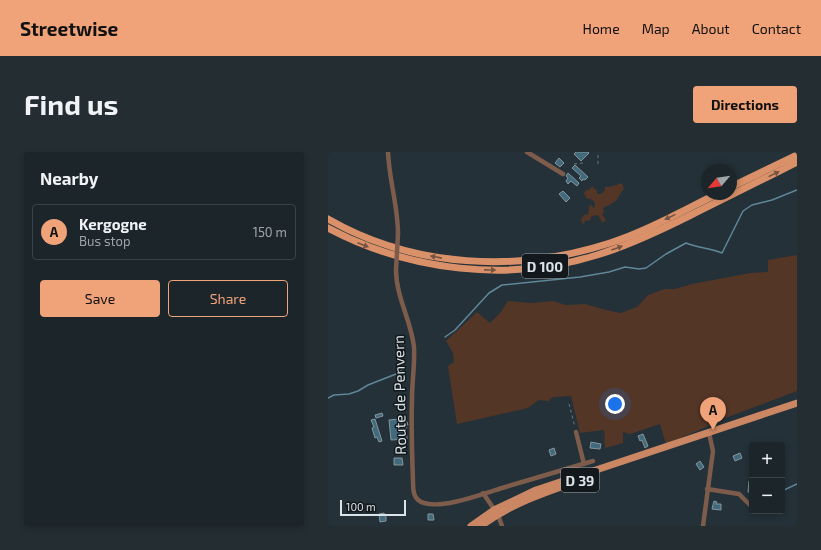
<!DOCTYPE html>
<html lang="en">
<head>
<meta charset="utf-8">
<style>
	:root { --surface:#1b252a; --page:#242d32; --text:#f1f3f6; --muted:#a0a5a8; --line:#394247; --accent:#f0a279 }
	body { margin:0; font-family:"Exo 2",sans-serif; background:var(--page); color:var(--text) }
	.controls { position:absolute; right:12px; bottom:12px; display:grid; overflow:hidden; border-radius:4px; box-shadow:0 2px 6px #0003 }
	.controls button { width:36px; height:36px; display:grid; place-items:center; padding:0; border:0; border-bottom:1px solid var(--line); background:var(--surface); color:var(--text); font:20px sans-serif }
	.compass { position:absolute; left:373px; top:12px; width:36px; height:36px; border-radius:50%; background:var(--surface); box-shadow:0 2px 6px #0003; rotate:241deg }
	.scale { position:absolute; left:12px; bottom:10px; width:66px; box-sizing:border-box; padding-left:4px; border:2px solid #dae3e7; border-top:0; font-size:11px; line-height:14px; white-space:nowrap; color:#dae3e7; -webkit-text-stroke:3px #12181b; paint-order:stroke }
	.you { position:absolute; left:287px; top:252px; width:14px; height:14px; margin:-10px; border:3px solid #fff; border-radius:50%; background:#1a73e8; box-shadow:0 0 0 6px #1a73e833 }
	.badge { display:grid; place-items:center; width:26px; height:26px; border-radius:50%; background:var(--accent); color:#111; font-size:13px; font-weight:700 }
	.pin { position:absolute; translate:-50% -33px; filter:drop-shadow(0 1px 2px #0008) }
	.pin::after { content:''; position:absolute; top:21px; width:14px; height:12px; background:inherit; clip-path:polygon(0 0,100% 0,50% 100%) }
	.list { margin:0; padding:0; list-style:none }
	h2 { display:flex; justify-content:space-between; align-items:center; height:52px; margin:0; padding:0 16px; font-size:17px }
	h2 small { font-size:13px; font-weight:400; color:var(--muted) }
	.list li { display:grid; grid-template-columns:26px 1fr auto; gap:12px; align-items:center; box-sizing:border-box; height:56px; margin:0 8px 8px; padding:0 8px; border:1px solid var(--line); border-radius:4px }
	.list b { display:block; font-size:15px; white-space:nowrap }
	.list p { margin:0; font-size:13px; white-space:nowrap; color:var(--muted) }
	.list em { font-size:13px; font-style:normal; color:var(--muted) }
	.actions { display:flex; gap:8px; padding:12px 16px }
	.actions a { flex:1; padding:9px 0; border:1px solid var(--accent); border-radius:4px; text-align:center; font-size:14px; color:var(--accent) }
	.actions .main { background:var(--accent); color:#111 }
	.map { position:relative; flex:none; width:469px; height:374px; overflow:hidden; border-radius:4px }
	header { display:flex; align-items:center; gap:24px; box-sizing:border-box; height:56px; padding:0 20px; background:var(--accent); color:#111 }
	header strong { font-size:19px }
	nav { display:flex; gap:22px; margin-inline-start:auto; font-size:14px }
	.intro { display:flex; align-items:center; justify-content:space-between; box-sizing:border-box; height:96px; padding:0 24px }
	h1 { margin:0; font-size:28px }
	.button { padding:10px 18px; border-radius:4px; background:var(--accent); color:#111; font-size:14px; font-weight:700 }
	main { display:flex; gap:24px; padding:0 24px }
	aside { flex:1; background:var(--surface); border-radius:4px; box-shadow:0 2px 6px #0003 }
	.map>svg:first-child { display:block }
</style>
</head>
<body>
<header>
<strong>Streetwise</strong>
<nav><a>Home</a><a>Map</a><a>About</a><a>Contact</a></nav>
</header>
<div class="intro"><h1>Find us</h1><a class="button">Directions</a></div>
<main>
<aside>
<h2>Nearby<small></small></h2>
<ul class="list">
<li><span class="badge">A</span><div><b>Kergogne</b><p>Bus stop</p></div><em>150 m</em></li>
</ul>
<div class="actions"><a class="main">Save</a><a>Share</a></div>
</aside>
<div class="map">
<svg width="469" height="374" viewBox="0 0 469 374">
	<rect width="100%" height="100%" fill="#243138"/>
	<g fill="#543627">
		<path d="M294 31 296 37C292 40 292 44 289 47 285 52 280 53 275 56L276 60 274 62 278 68 276 70H274L270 63 264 64 261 69 258 68 255 72 254 71 253 67 257 62 260 63 261 55 263 53 266 56 267 52 265 48 258 46 256 41 258 38H261L264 34 269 39V42H273L277 38V35C283 35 288 33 294 31Z"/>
		<path d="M469 103V239L400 265 388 268 378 275 338 292 332 272 302 282 295 280V291L277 296 276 278 252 281 243 244 225 245 220 249 211 248 200 256 129 272 120 214 126 210 125 201 118 189 149 160 162 171 173 160 180 149 203 151 225 149 238 153 257 152 278 158 293 161 309 155 320 143 337 137H347L364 132 422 121 440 120V108Z"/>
	</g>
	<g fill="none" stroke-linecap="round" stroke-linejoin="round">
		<g stroke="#5e879a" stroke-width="1.5">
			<path d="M117 185 127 178 161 141 174 133 252 125 281 120 297 115 311 117 318 116 338 102 358 91C370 96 382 96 394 101L415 59 424 53 444 48 469 38"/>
			<path d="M0 246 6 243 21 242 30 239 40 233 68 222 75 217"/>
			<path d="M454 339 469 332"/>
		</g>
	</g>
	<g fill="#426a7d" stroke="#85959d">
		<path d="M248 0H260L261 1 253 9 246 2Z"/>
		<path d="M231 6 236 11 232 15 227 11Z"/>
		<path d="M247 13 260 25 257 28 255 27 254 29 251 26 253 24 244 16Z"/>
		<path d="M240 21 251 31 249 34 243 29 240 32 238 29 240 26 238 24Z"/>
		<path d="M235 39 242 46 238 50 231 42Z"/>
		<path d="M54 261 55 264 48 266 47 263Z"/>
		<path d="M47 267 54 289 51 290 49 285 47 286 44 276 46 275 43 268Z"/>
		<path d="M71 267 72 270H79L80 273H78L79 287 63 288 61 268Z"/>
		<path d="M315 282 320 294 317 296 314 288 312 289 310 284Z"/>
		<path d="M263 290 273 292 272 297 262 296Z"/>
		<path d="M226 296 228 302 223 304 221 298Z"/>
		<path d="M412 301 414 306 407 309 405 304Z"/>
		<path d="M66 306H74L75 313H66Z"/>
		<path d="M372 309 376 315 372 318 368 312Z"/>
		<path d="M421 329 424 330V341L420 340Z"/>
		<path d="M386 349 389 350 388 352H393V358L384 357Z"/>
		<path d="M56 361 58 365V369L52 370 51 362Z"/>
		<path d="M100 362H105L106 368H100Z"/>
	</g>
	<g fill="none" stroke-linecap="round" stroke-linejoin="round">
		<g stroke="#6a767c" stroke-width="1" stroke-dasharray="3 3" stroke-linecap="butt">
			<path d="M246 12 255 11"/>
			<path d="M270 12V0"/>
			<path d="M241 252 247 275"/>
		</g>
		<g stroke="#7e5c4b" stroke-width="4.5">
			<path d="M60 0C61 28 70 54 70 82"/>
			<path d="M199 0 235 22"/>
			<path d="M68 118C68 145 83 168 86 195 87 212 84 229 84 247 83 274 84 302 85 329 85 338 85 348 96 351 115 357 154 342 174 336 204 327 235 318 265 309"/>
			<path d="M248 280 256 312"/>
			<path d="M379 337 411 342 424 355"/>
			<path d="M155 341 170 363 174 374"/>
			<path d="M375 374 385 299 381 281"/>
		</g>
		<g stroke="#cb8764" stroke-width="7">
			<path d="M143 374 166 358 208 338 469 251"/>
			<path d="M153 374C185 350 224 338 261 325"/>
		</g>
		<g stroke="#da9068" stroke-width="7">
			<path d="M403 35 469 3"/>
			<path d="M0 67C85 116 190 121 282 91 319 79 354 59 389 42"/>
			<path d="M0 76C81 119 181 131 269 103 302 93 333 78 363 63 399 45 434 28 469 10"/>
		</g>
		<path stroke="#7e5c4b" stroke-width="4.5" d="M68 118 70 82"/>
	</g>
	<defs><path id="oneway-solid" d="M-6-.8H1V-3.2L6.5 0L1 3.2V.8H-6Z"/></defs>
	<g fill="#765442">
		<use href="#oneway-solid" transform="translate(446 22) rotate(-26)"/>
		<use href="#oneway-solid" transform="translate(342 65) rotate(154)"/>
		<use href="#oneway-solid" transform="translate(35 93) rotate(21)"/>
		<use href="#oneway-solid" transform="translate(289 96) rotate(-20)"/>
		<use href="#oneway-solid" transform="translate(108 105) rotate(-169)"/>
		<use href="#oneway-solid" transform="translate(162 118) rotate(1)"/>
	</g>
	<g text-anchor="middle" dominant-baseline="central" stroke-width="3" stroke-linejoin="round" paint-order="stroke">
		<g fill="#12181b" stroke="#9ea6aa" stroke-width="1">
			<rect x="194" y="102" width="46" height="24" rx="3"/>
			<rect x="233" y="316" width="38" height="24" rx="3"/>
		</g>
		<g font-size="14" font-weight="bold" fill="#dae3e7">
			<text x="217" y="114">D 100</text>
			<text x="252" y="328">D 39</text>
		</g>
		<g font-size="15" fill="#dae3e7" stroke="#12181b">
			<text transform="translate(71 243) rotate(-91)">Route de Penvern</text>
		</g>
	</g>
</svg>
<div class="controls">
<button>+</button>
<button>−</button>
</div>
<svg class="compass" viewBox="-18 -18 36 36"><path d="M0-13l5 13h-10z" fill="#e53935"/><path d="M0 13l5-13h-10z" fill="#a0a5a8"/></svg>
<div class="scale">100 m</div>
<div class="you"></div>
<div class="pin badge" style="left:385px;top:278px">A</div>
</div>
</main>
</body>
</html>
